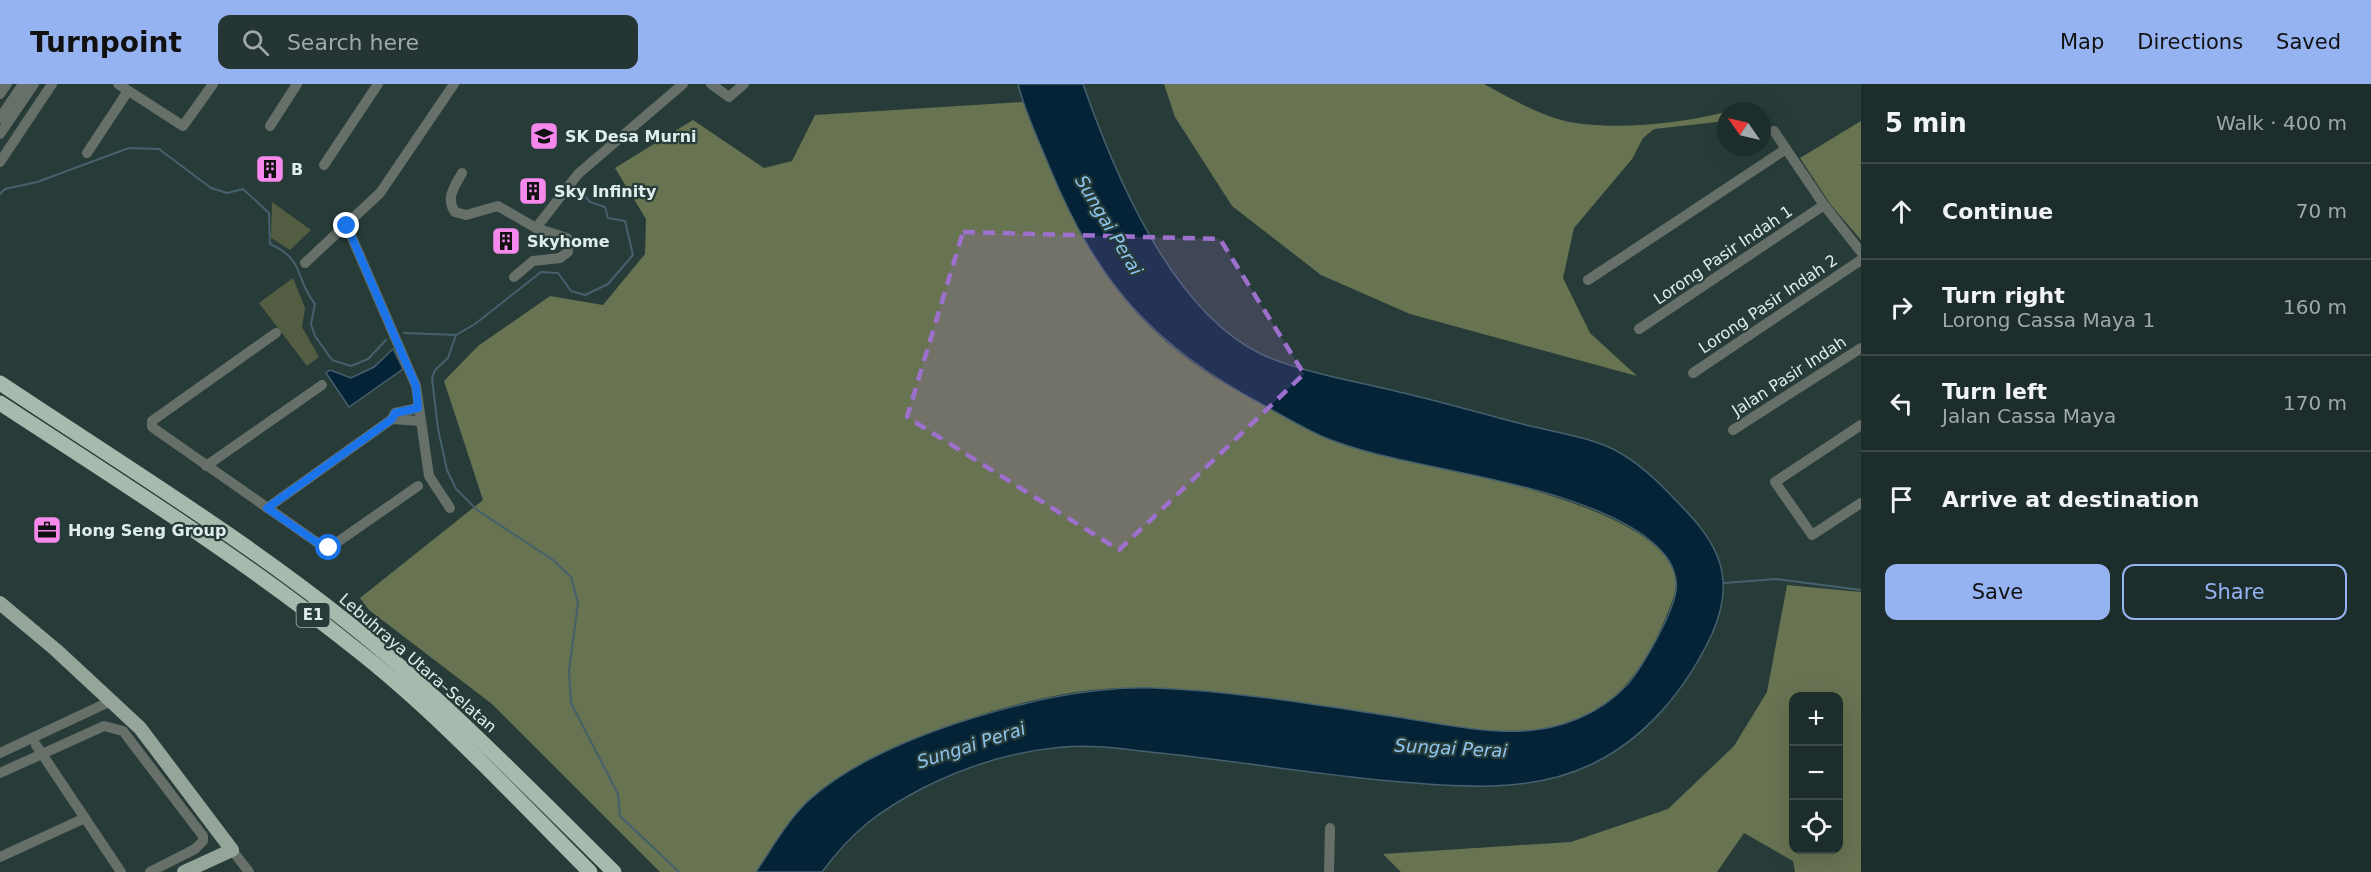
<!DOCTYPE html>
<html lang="en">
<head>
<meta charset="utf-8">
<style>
	:root { --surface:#1d2d2b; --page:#253533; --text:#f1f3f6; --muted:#a0a8a9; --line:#3b4947; --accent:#95b2f1 }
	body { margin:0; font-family:"DejaVu Sans",sans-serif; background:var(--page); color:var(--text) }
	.controls { position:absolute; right:18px; bottom:18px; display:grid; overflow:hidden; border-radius:12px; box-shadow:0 6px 24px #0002 }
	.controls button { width:54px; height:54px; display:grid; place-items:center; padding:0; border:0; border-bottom:2px solid var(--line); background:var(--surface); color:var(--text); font:30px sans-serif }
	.compass { position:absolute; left:1717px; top:18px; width:54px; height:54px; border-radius:50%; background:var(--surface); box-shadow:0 6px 24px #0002; rotate:304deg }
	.stop { position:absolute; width:18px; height:18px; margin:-14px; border:4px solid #1a73e8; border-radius:50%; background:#fff }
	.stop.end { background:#1a73e8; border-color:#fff; box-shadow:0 2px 6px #0008 }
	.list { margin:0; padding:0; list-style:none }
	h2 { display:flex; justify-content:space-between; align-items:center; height:78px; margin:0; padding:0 24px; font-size:26px }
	h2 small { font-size:20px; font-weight:400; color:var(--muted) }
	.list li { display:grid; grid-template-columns:39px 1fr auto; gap:18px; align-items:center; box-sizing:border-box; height:96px; padding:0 24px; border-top:2px solid var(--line) }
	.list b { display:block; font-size:22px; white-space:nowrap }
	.list p { margin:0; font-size:20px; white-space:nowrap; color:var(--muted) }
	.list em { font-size:20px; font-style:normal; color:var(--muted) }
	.actions { display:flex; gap:12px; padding:18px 24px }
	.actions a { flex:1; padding:14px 0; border:2px solid var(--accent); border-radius:12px; text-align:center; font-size:21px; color:var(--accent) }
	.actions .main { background:var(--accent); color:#111 }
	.icon { flex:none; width:33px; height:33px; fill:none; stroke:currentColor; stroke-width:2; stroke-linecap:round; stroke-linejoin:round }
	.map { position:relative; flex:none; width:1861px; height:788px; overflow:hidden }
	header { display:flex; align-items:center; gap:36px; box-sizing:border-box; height:84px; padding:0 30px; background:var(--accent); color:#111 }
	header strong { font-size:28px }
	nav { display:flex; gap:33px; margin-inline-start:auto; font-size:21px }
	.search { width:420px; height:54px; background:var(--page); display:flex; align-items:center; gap:15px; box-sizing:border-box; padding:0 21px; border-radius:12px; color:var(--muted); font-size:22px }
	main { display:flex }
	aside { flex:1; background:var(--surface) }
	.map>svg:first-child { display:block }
</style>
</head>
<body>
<header>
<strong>Turnpoint</strong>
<div class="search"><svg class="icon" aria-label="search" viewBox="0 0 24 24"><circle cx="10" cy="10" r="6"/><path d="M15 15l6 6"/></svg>Search here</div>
<nav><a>Map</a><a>Directions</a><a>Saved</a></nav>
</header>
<main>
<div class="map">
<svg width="1861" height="788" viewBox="0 0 1861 788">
	<rect width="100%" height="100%" fill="#273c39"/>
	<g fill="#535d41">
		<path d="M272 118 311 146 290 166 271 154Z"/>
		<path d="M293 194 305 224 302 243 319 273 307 282 259 219Z"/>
	</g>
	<g fill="#677351" fill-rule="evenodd">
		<path d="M1164 0H1484C1514 16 1548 37 1583 40 1629 45 1681 39 1726 28V37L1654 45 1643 54 1632 75 1574 144 1563 194 1590 249 1637 292 1410 230 1321 191 1232 122 1175 33Z"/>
		<path d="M1023 18C1063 116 1093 201 1180 269 1210 293 1244 311 1278 329 1295 338 1312 349 1330 356 1389 378 1709 418 1673 515 1654 566 1626 619 1572 638 1512 660 1424 637 1361 628 1310 620 1259 614 1208 609 1170 606 1130 601 1092 606 1011 615 866 661 808 718 787 738 772 764 756 788H660L492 620 369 526 360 514 483 416 444 297 478 262 550 212 603 221 645 170 646 135 615 84 693 36 764 84 792 77 815 31Z"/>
		<path d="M1861 37V156L1831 121 1800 74Z"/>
		<path d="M1787 501 1861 508V788H1795L1793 777 1744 749 1717 788H1401L1383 770 1571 758 1668 725 1734 662 1767 608ZM1794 612H1838V766H1794Z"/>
	</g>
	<g fill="#042337" stroke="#46606d" stroke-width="1.5">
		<path d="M1018 0H1083C1114 89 1171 225 1259 269 1295 287 1359 298 1399 308 1443 318 1486 331 1530 342 1559 349 1596 354 1622 370 1647 385 1667 407 1687 428 1723 466 1734 500 1712 550 1686 605 1646 655 1590 681 1529 710 1455 703 1390 697 1313 690 1237 677 1160 669 1128 666 1095 660 1063 663 1016 667 967 682 925 703 880 726 852 747 822 788H756C772 764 787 737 808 717 847 681 904 657 954 640 1019 619 1086 602 1155 604 1235 607 1317 621 1397 633 1438 639 1481 649 1523 647 1562 645 1601 629 1627 601 1642 584 1674 528 1676 506 1678 494 1672 479 1664 470 1625 423 1516 400 1458 388 1414 378 1368 371 1326 354 1305 345 1285 333 1265 322 1152 261 1098 201 1049 82 1038 55 1025 28 1018 0Z"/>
		<path d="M393 265 403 285 349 323 326 289 330 286 351 294 374 283Z"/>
	</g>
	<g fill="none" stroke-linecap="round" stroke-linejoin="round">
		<g stroke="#46606d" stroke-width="2">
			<path d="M587 103 585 112 590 118 605 123 608 134 625 137 633 171 608 200 585 211 571 207 558 189 541 188 475 240 456 251 448 274 435 286 432 294 438 345 447 386 456 405 477 426 553 476 571 493 578 519 569 587 571 619 618 710 620 732 679 788"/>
			<path d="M0 110 5 105 37 98 129 64 159 65 211 104 227 109 243 105 269 129 270 160C306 176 294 194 315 220L311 240 315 252 332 276 351 282 368 275 386 256"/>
			<path d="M404 249 456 251"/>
			<path d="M1724 499 1776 495 1861 506"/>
		</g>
		<g stroke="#676f69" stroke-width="10">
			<path d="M118 0 183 42 213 0"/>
			<path d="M711 0 729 13 744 0"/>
			<path d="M0 10 7 0"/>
			<path d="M0 34 23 0"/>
			<path d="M270 42 297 0"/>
			<path d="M1774 47 1824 121 1861 168"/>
			<path d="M0 50 34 0"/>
			<path d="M87 69 128 7"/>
			<path d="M0 78 52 0"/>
			<path d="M324 81 378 0"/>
			<path d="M462 89C455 102 445 114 455 128L466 131 498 122 536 144 567 154 568 168 560 174 533 177 514 193"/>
			<path d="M347 142 416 302 429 392 450 424"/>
			<path d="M536 144 578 90 683 0"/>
			<path d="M305 179 380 109 454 0"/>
			<path d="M1588 196 1786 65"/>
			<path d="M1639 245 1824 121"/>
			<path d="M276 249 152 337V343L325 464H329L418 402"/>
			<path d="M1693 289 1861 176"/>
			<path d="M392 335 420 337"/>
			<path d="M1861 341 1775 398 1812 451 1861 419"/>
			<path d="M1733 346 1861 264"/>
			<path d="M206 382 322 301"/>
			<path d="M267 424 392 335 395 329 418 324"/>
			<path d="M36 661 121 788"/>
			<path d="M0 669 111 617"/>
			<path d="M0 689 104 642 123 647 203 752V757L195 765 150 788"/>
			<path d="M232 766 249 788"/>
			<path d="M0 773 85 734"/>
			<path d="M1329 788 1330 744"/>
		</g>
		<path stroke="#96a59a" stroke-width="14" d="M0 519 56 566 140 644 232 766 184 788"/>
		<g stroke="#a8baad" stroke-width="15">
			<path d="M0 299C126 383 256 462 373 559 458 631 535 710 614 788"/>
			<path d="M0 319C119 397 241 473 352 562 438 629 513 711 590 788"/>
		</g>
	</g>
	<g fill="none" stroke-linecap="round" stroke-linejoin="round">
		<path stroke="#1a73e8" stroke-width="8" d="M329 464H325L267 424 392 335 395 329 418 324 416 302 347 142"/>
	</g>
	<path fill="#9e70ce" fill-opacity="0.2" stroke="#9e70ce" stroke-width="4.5" stroke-dasharray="12 8" stroke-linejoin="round" d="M963 148 1220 155 1304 290 1119 466 907 333Z"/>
	<defs>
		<g id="school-square" transform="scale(1.5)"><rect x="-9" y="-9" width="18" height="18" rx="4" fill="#f788ec" stroke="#273c39"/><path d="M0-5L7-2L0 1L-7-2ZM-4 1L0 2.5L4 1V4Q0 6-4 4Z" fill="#111"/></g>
		<g id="building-square" transform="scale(1.5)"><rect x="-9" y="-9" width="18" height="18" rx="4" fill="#f788ec" stroke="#273c39"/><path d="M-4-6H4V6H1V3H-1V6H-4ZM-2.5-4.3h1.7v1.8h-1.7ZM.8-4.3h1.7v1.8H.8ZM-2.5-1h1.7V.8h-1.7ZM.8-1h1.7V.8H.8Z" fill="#111"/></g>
		<g id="office-square" transform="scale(1.5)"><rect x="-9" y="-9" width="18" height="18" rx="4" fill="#f788ec" stroke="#273c39"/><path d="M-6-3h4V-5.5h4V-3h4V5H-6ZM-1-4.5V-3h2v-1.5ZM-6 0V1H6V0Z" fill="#111"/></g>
	</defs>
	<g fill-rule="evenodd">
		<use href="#school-square" x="544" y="52"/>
		<use href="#building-square" x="270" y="85"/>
		<use href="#building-square" x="533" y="107"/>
		<use href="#building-square" x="506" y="157"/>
		<use href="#office-square" x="47" y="446"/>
	</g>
	<g text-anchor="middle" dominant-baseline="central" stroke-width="4.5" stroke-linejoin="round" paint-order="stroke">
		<rect fill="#273c39" stroke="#a8b8b5" stroke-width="1.5" x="296.5" y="519" width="33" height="24" rx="4.5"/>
		<g font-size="15" font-weight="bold" fill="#e0edea">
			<text x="313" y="531">E1</text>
		</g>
		<g font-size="16" font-weight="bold" fill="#e0edea" stroke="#273c39" text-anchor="start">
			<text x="565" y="52">SK Desa Murni</text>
			<text x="291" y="85">B</text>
			<text x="554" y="107">Sky Infinity</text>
			<text x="527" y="157">Skyhome</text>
			<text x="68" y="446">Hong Seng Group</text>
		</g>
		<g font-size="16" fill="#e0edea" stroke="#273c39">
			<text transform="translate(1723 171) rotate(-34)">Lorong Pasir Indah 1</text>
			<text transform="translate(1768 220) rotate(-34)">Lorong Pasir Indah 2</text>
			<text transform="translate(1789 292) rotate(-33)">Jalan Pasir Indah</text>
			<text transform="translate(418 579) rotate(41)">Lebuhraya Utara–Selatan</text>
		</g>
		<g font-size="18" font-style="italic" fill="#8ec5ef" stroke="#273c39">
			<text transform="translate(1109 141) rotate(59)">Sungai Perai</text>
			<text transform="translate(971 661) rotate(-18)">Sungai Perai</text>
			<text transform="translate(1451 664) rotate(3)">Sungai Perai</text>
		</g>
	</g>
</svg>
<div class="controls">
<button>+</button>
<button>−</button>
<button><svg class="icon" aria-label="locate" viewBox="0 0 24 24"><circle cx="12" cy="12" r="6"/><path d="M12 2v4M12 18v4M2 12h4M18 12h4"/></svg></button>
</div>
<svg class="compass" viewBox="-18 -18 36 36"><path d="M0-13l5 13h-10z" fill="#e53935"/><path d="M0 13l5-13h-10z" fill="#a0a8a9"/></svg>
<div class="stop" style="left:329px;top:464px"></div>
<div class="stop end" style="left:347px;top:142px"></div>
</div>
<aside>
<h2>5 min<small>Walk · 400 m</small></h2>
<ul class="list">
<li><svg class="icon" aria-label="ahead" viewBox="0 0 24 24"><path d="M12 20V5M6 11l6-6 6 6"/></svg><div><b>Continue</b></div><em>70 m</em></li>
<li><svg class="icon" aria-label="right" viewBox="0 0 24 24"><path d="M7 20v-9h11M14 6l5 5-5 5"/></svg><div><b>Turn right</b><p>Lorong Cassa Maya 1</p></div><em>160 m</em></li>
<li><svg class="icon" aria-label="left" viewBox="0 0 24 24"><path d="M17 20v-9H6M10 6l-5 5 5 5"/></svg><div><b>Turn left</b><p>Jalan Cassa Maya</p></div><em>170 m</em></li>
<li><svg class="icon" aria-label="arrive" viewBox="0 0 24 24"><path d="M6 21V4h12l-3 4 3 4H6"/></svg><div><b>Arrive at destination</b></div></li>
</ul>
<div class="actions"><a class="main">Save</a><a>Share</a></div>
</aside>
</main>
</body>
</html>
